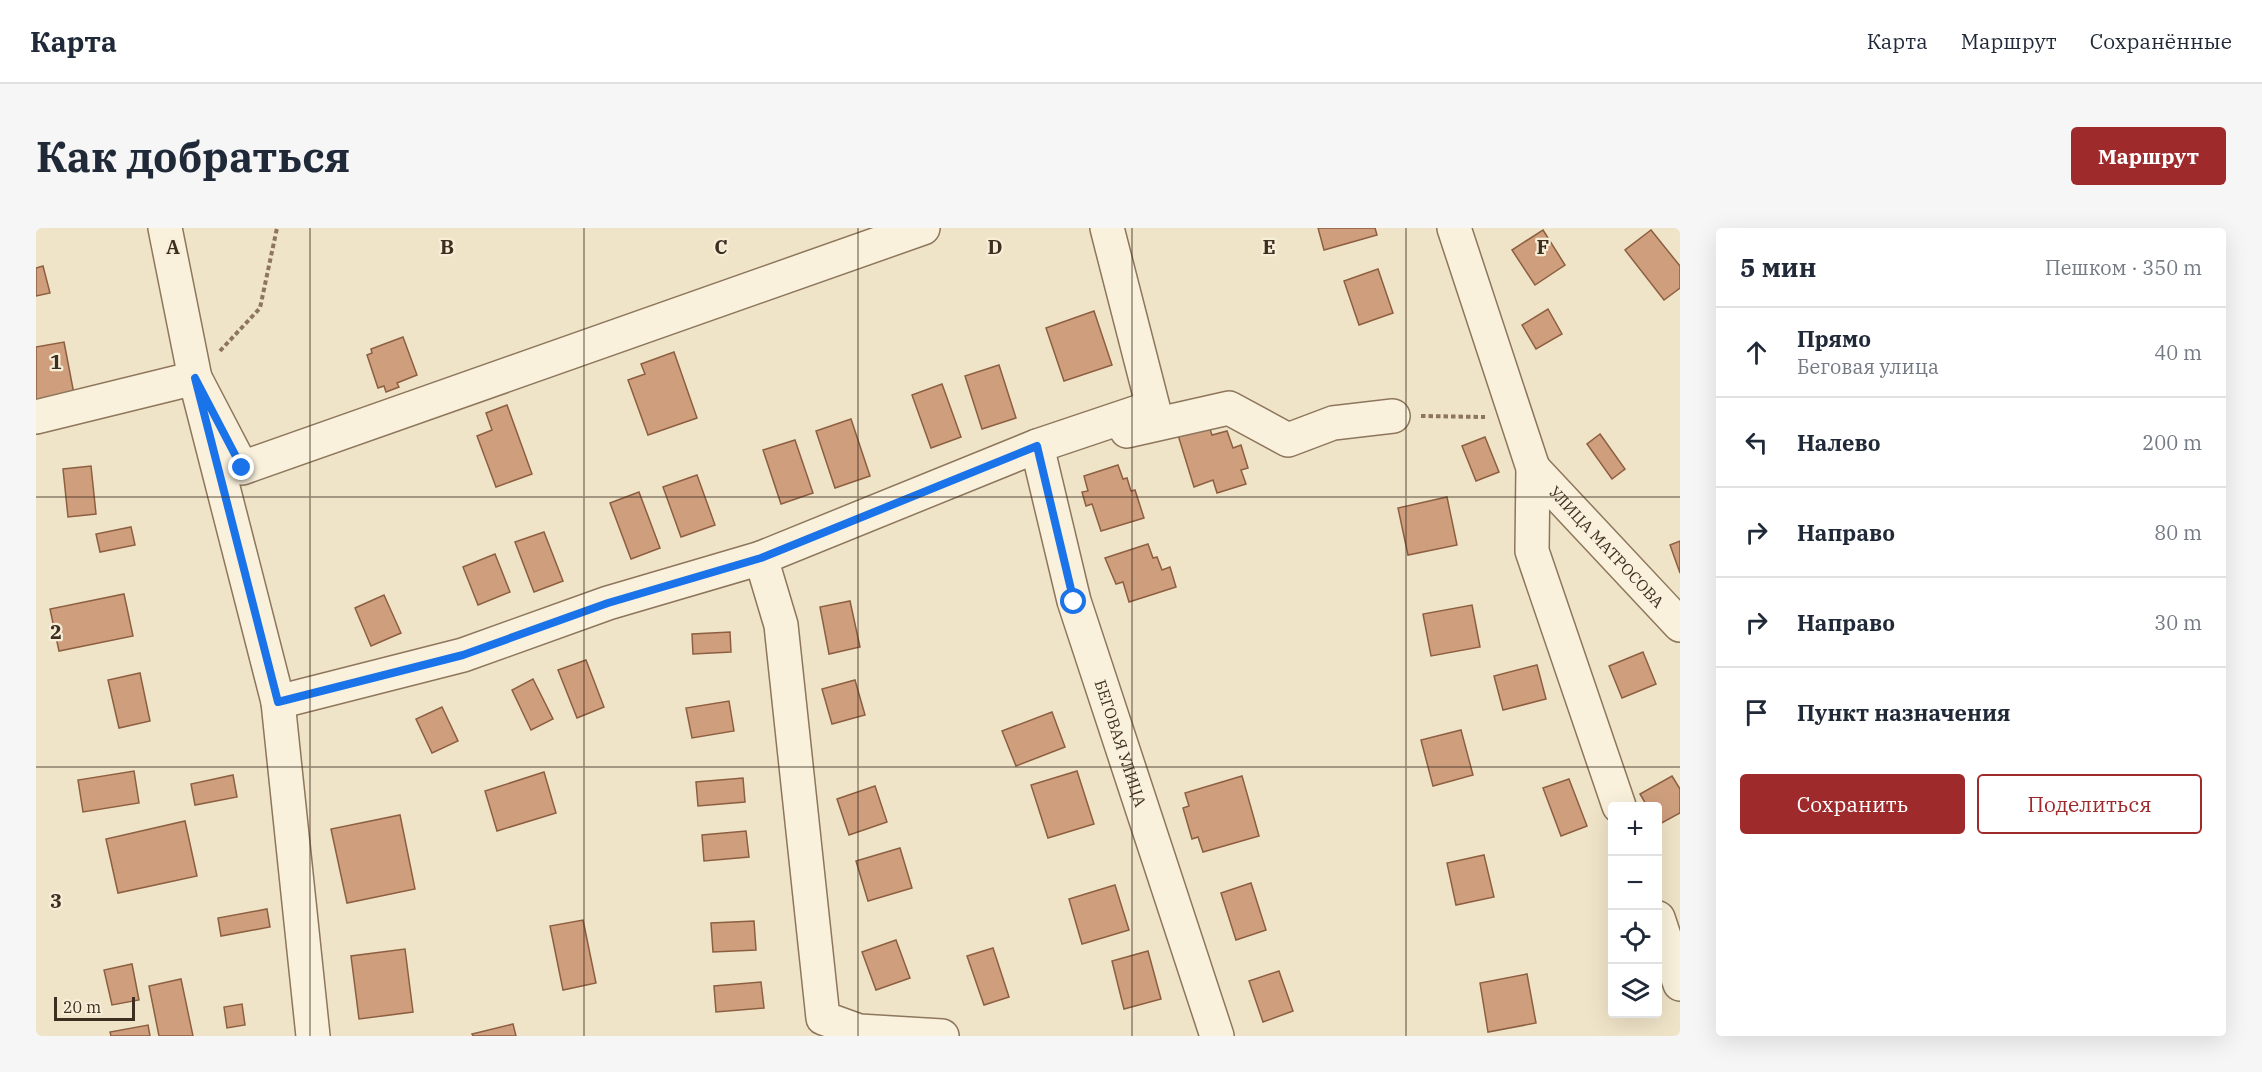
<!DOCTYPE html>
<html lang="ru">
<head>
<meta charset="utf-8">
<style>
	:root { --surface:#fff; --page:#f6f6f7; --text:#1f2937; --muted:#747a83; --line:#e0e1e3; --accent:#9e2a2b }
	body { margin:0; font-family:"IBM Plex Serif",serif; background:var(--page); color:var(--text) }
	.controls { position:absolute; right:18px; bottom:18px; display:grid; overflow:hidden; border-radius:6px; box-shadow:0 6px 24px #0002 }
	.controls button { width:54px; height:54px; display:grid; place-items:center; padding:0; border:0; border-bottom:2px solid var(--line); background:var(--surface); color:var(--text); font:30px sans-serif }
	.scale { position:absolute; left:18px; bottom:15px; width:81px; box-sizing:border-box; padding-left:6px; border:3px solid #3d2e20; border-top:0; font-size:16px; line-height:21px; white-space:nowrap; color:#3d2e20; -webkit-text-stroke:4px #f7eed8; paint-order:stroke }
	.stop { position:absolute; width:18px; height:18px; margin:-14px; border:4px solid #1a73e8; border-radius:50%; background:#fff }
	.stop.end { background:#1a73e8; border-color:#fff; box-shadow:0 2px 6px #0008 }
	.list { margin:0; padding:0; list-style:none }
	h2 { display:flex; justify-content:space-between; align-items:center; height:78px; margin:0; padding:0 24px; font-size:26px }
	h2 small { font-size:20px; font-weight:400; color:var(--muted) }
	.list li { display:grid; grid-template-columns:39px 1fr auto; gap:18px; align-items:center; box-sizing:border-box; height:90px; padding:0 24px; border-top:2px solid var(--line) }
	.list b { display:block; font-size:22px; white-space:nowrap }
	.list p { margin:0; font-size:20px; white-space:nowrap; color:var(--muted) }
	.list em { font-size:20px; font-style:normal; color:var(--muted) }
	.actions { display:flex; gap:12px; padding:18px 24px }
	.actions a { flex:1; padding:14px 0; border:2px solid var(--accent); border-radius:6px; text-align:center; font-size:21px; color:var(--accent) }
	.actions .main { background:var(--accent); color:#fff }
	.icon { flex:none; width:33px; height:33px; fill:none; stroke:currentColor; stroke-width:2; stroke-linecap:round; stroke-linejoin:round }
	.map { position:relative; flex:none; width:1644px; height:808px; overflow:hidden; border-radius:6px }
	header { display:flex; align-items:center; gap:36px; box-sizing:border-box; height:84px; padding:0 30px; background:var(--surface); border-bottom:2px solid var(--line) }
	header strong { font-size:28px }
	nav { display:flex; gap:33px; margin-inline-start:auto; font-size:21px }
	.intro { display:flex; align-items:center; justify-content:space-between; box-sizing:border-box; height:144px; padding:0 36px }
	h1 { margin:0; font-size:42px }
	.button { padding:15px 27px; border-radius:6px; background:var(--accent); color:#fff; font-size:21px; font-weight:700 }
	main { display:flex; gap:36px; padding:0 36px }
	aside { flex:1; background:var(--surface); border-radius:6px; box-shadow:0 6px 24px #0002 }
	.map>svg:first-child { display:block }
</style>
</head>
<body>
<header>
<strong>Карта</strong>
<nav><a>Карта</a><a>Маршрут</a><a>Сохранённые</a></nav>
</header>
<div class="intro"><h1>Как добраться</h1><a class="button">Маршрут</a></div>
<main>
<div class="map">
<svg width="1644" height="808" viewBox="0 0 1644 808">
	<rect width="100%" height="100%" fill="#f0e4c8"/>
	<g fill="#cf9f7d" stroke="#8d5f41" stroke-width="1.5">
		<path d="M1282 0H1339L1341 7 1288 22Z"/>
		<path d="M1507 2 1529 37 1499 57 1476 22Z"/>
		<path d="M1615 2 1644 38V60L1628 72 1589 22Z"/>
		<path d="M7 38 14 65 0 68V40Z"/>
		<path d="M1342 41 1357 85 1323 97 1308 53Z"/>
		<path d="M1512 81 1526 106 1500 121 1486 97Z"/>
		<path d="M1058 83 1076 137 1028 153 1010 100Z"/>
		<path d="M367 109 381 147 361 155 363 159 350 164 348 158 342 160 331 127 336 125 335 121Z"/>
		<path d="M28 114 38 166 0 174V119Z"/>
		<path d="M638 124 661 190 612 207 592 152 609 146 605 136Z"/>
		<path d="M963 137 980 190 946 201 929 148Z"/>
		<path d="M906 156 925 209 895 220 876 167Z"/>
		<path d="M471 177 496 246 460 259 441 208 456 202 450 185Z"/>
		<path d="M815 191 834 248 799 260 780 203Z"/>
		<path d="M1173 198 1176 207 1191 203 1197 220 1205 217 1212 240 1205 242 1210 256 1181 265 1177 252 1158 259 1142 207Z"/>
		<path d="M1564 206 1589 241 1576 251 1551 216Z"/>
		<path d="M1449 209 1463 244 1440 253 1426 218Z"/>
		<path d="M759 212 777 265 745 276 727 222Z"/>
		<path d="M1082 237 1087 251 1091 250 1095 263 1099 262 1108 290 1065 303 1056 276 1050 278 1046 264 1052 263 1048 248Z"/>
		<path d="M55 238 60 286 32 289 27 241Z"/>
		<path d="M661 247 679 297 645 309 627 259Z"/>
		<path d="M603 264 624 320 595 331 574 275Z"/>
		<path d="M1411 269 1421 317 1372 327 1362 280Z"/>
		<path d="M95 299 99 317 64 324 60 306Z"/>
		<path d="M508 304 527 353 498 364 479 314Z"/>
		<path d="M1644 313V345L1634 317Z"/>
		<path d="M1112 316 1117 330 1121 329 1126 342 1134 339 1140 359 1093 374 1087 354 1080 356 1069 330Z"/>
		<path d="M459 326 474 364 442 377 427 339Z"/>
		<path d="M88 366 97 408 23 423 14 381Z"/>
		<path d="M348 367 365 405 335 418 319 380Z"/>
		<path d="M814 373 824 419 793 426 784 379Z"/>
		<path d="M1436 377 1444 419 1395 428 1387 386Z"/>
		<path d="M694 404 695 424 657 426 656 406Z"/>
		<path d="M1607 424 1620 456 1586 470 1573 438Z"/>
		<path d="M550 432 568 479 541 490 522 442Z"/>
		<path d="M1501 437 1510 471 1467 482 1458 448Z"/>
		<path d="M104 445 114 493 83 500 72 452Z"/>
		<path d="M497 451 517 491 495 502 476 462Z"/>
		<path d="M819 452 829 487 796 496 786 461Z"/>
		<path d="M693 473 698 503 656 510 650 480Z"/>
		<path d="M406 479 422 513 396 525 380 491Z"/>
		<path d="M1016 484 1029 519 980 538 966 503Z"/>
		<path d="M1425 502 1437 547 1397 558 1385 512Z"/>
		<path d="M98 543 103 575 47 584 42 552Z"/>
		<path d="M1041 543 1058 596 1012 610 995 557Z"/>
		<path d="M508 544 520 585 461 603 449 563Z"/>
		<path d="M197 547 201 569 159 577 155 556Z"/>
		<path d="M1206 548 1223 608 1167 624 1162 609 1156 611 1147 580 1153 578 1149 565Z"/>
		<path d="M1636 548 1644 561V585L1622 597V578H1611L1604 566Z"/>
		<path d="M707 550 709 574 662 578 660 554Z"/>
		<path d="M1533 551 1551 598 1525 608 1507 560Z"/>
		<path d="M839 558 851 594 813 607 801 571Z"/>
		<path d="M364 587 379 661 311 675 295 601Z"/>
		<path d="M149 593 161 648 82 665 70 611Z"/>
		<path d="M710 603 713 629 668 633 666 607Z"/>
		<path d="M864 620 876 660 832 673 820 633Z"/>
		<path d="M1448 627 1458 669 1420 677 1411 635Z"/>
		<path d="M1215 655 1230 702 1200 712 1185 665Z"/>
		<path d="M1079 657 1093 702 1046 716 1033 671Z"/>
		<path d="M231 681 234 699 185 708 182 690Z"/>
		<path d="M547 692 560 755 527 762 514 698Z"/>
		<path d="M718 693 720 722 677 724 675 695Z"/>
		<path d="M860 712 874 750 840 762 826 724Z"/>
		<path d="M957 720 973 769 948 777 931 728Z"/>
		<path d="M369 721 377 784 323 791 315 728Z"/>
		<path d="M1112 723 1125 771 1088 781 1076 733Z"/>
		<path d="M96 736 103 772 76 777 68 742Z"/>
		<path d="M1243 743 1257 783 1227 794 1213 753Z"/>
		<path d="M1491 746 1500 795 1452 804 1444 755Z"/>
		<path d="M145 751 157 808H123L113 758Z"/>
		<path d="M725 754 728 780 680 784 678 758Z"/>
		<path d="M206 776 209 797 191 800 188 779Z"/>
		<path d="M477 796 480 808H437L436 806Z"/>
		<path d="M112 797 114 808H75L74 804Z"/>
	</g>
	<g fill="none" stroke-linecap="round" stroke-linejoin="round">
		<g stroke="#8d765c" stroke-width="36">
			<g id="minor">
				<path d="M129 0 159 150 242 474 277 808"/>
				<path d="M1418 0 1497 240 1496 323 1583 578"/>
				<path d="M0 189 159 150 206 240 887 0"/>
				<path d="M1091 203 1193 180 1252 212 1297 195 1357 188"/>
				<path id="s1" d="M1001 218 1038 373 1181 808"/>
				<path id="s2" d="M1497 240 1644 397"/>
				<path d="M725 330 745 397 787 790 823 803 906 808"/>
				<path d="M242 474 427 427 572 375 725 330 1001 218 1117 179 1071 0"/>
				<path d="M1622 690 1644 756"/>
			</g>
		</g>
		<g stroke="#8d765c" stroke-width="4" stroke-dasharray="4.5 3" stroke-linecap="butt">
			<path d="M184 123 224 80 241 0"/>
			<path d="M1385 188 1449 189"/>
		</g>
		<use href="#minor" stroke="#faf1dc" stroke-width="33"/>
	</g>
	<g fill="none" stroke-linecap="round" stroke-linejoin="round">
		<path stroke="#1a73e8" stroke-width="8" d="M206 240 159 150 242 474 427 427 572 375 725 330 1001 218 1038 374"/>
	</g>
	<path fill="none" stroke="#3d2e20" stroke-width="1.5" stroke-opacity="0.55" d="M274 0V808M548 0V808M822 0V808M1096 0V808M1370 0V808M0 269H1644M0 539H1644"/>
	<g text-anchor="middle" dominant-baseline="central" stroke-width="4.5" stroke-linejoin="round" paint-order="stroke">
		<g font-size="16" fill="#3d2e20" stroke="#f7eed8">
			<text stroke="none"><textPath href="#s2" startOffset="108">УЛИЦА МАТРОСОВА</textPath></text>
			<text stroke="none"><textPath href="#s1" startOffset="309">БЕГОВАЯ УЛИЦА</textPath></text>
		</g>
	</g>
	<g font-size="20" text-anchor="middle" font-weight="bold" fill="#3d2e20" stroke="#f7eed8" stroke-width="4.5" stroke-linejoin="round" paint-order="stroke">
		<text x="137" y="26">A</text>
		<text x="411" y="26">B</text>
		<text x="685" y="26">C</text>
		<text x="959" y="26">D</text>
		<text x="1233" y="26">E</text>
		<text x="1507" y="26">F</text>
		<text x="20" y="141">1</text>
		<text x="20" y="411">2</text>
		<text x="20" y="680">3</text>
	</g>
</svg>
<div class="controls">
<button>+</button>
<button>−</button>
<button><svg class="icon" aria-label="locate" viewBox="0 0 24 24"><circle cx="12" cy="12" r="6"/><path d="M12 2v4M12 18v4M2 12h4M18 12h4"/></svg></button>
<button><svg class="icon" aria-label="layers" viewBox="0 0 24 24"><path d="M12 4l9 5-9 5-9-5zM3 14l9 5 9-5"/></svg></button>
</div>
<div class="scale">20 m</div>
<div class="stop" style="left:1038px;top:374px"></div>
<div class="stop end" style="left:206px;top:240px"></div>
</div>
<aside>
<h2>5 мин<small>Пешком · 350 m</small></h2>
<ul class="list">
<li><svg class="icon" aria-label="ahead" viewBox="0 0 24 24"><path d="M12 20V5M6 11l6-6 6 6"/></svg><div><b>Прямо</b><p>Беговая улица</p></div><em>40 m</em></li>
<li><svg class="icon" aria-label="left" viewBox="0 0 24 24"><path d="M17 20v-9H6M10 6l-5 5 5 5"/></svg><div><b>Налево</b></div><em>200 m</em></li>
<li><svg class="icon" aria-label="right" viewBox="0 0 24 24"><path d="M7 20v-9h11M14 6l5 5-5 5"/></svg><div><b>Направо</b></div><em>80 m</em></li>
<li><svg class="icon" aria-label="right" viewBox="0 0 24 24"><path d="M7 20v-9h11M14 6l5 5-5 5"/></svg><div><b>Направо</b></div><em>30 m</em></li>
<li><svg class="icon" aria-label="arrive" viewBox="0 0 24 24"><path d="M6 21V4h12l-3 4 3 4H6"/></svg><div><b>Пункт назначения</b></div></li>
</ul>
<div class="actions"><a class="main">Сохранить</a><a>Поделиться</a></div>
</aside>
</main>
</body>
</html>
